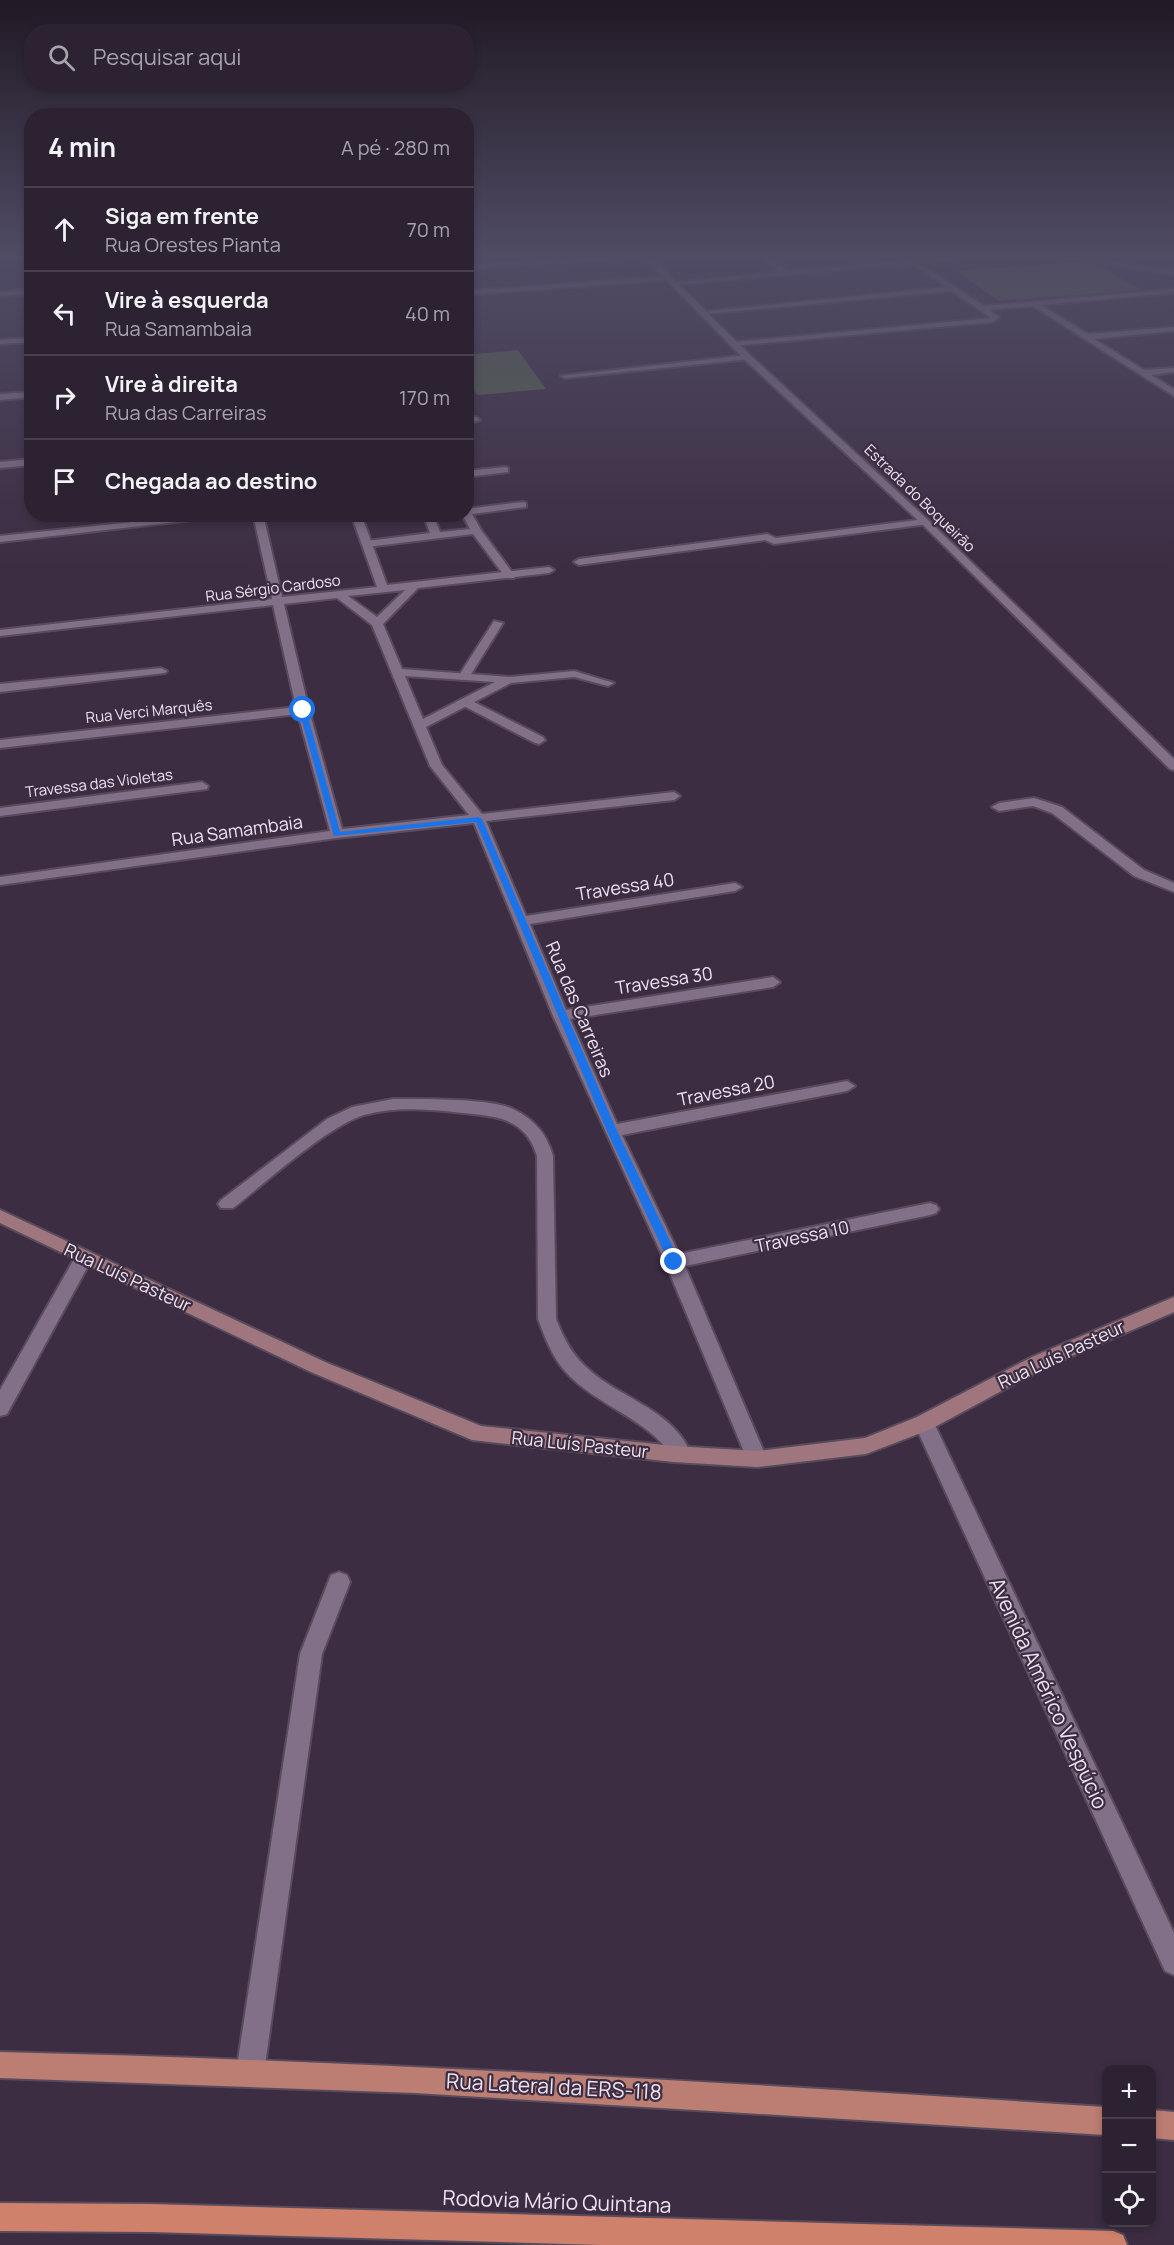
<!DOCTYPE html>
<html lang="pt">
<head>
<meta charset="utf-8">
<style>
	:root { --surface:#2d2232; --page:#392f3e; --text:#f1f3f6; --muted:#a7a4ac; --line:#483f4d }
	body { margin:0; font-family:Manrope,sans-serif; background:var(--page); color:var(--text) }
	.controls { position:absolute; right:18px; bottom:18px; display:grid; overflow:hidden; border-radius:12px; box-shadow:0 3px 9px #0003 }
	.controls button { width:54px; height:54px; display:grid; place-items:center; padding:0; border:0; border-bottom:2px solid var(--line); background:var(--surface); color:var(--text); font:30px sans-serif }
	.stop { position:absolute; width:18px; height:18px; margin:-14px; border:4px solid #1a73e8; border-radius:50%; background:#fff }
	.stop.end { background:#1a73e8; border-color:#fff; box-shadow:0 2px 6px #0008 }
	.list { margin:0; padding:0; list-style:none }
	h2 { display:flex; justify-content:space-between; align-items:center; height:78px; margin:0; padding:0 24px; font-size:26px }
	h2 small { font-size:20px; font-weight:400; color:var(--muted) }
	.list li { display:grid; grid-template-columns:39px 1fr auto; gap:18px; align-items:center; box-sizing:border-box; height:84px; padding:0 24px; border-top:2px solid var(--line) }
	.list b { display:block; font-size:22px; white-space:nowrap }
	.list p { margin:0; font-size:20px; white-space:nowrap; color:var(--muted) }
	.list em { font-size:20px; font-style:normal; color:var(--muted) }
	.icon { flex:none; width:33px; height:33px; fill:none; stroke:currentColor; stroke-width:2; stroke-linecap:round; stroke-linejoin:round }
	.map { position:relative; flex:none; width:1174px; height:2245px; overflow:hidden }
	.search { position:absolute; background:var(--surface); box-shadow:0 3px 9px #0003; left:24px; top:24px; width:450px; height:66px; display:flex; align-items:center; gap:15px; box-sizing:border-box; padding:0 21px; border-radius:24px; color:var(--muted); font-size:22px }
	.panel { position:absolute; background:var(--surface); box-shadow:0 3px 9px #0003; left:24px; top:108px; width:450px; height:414px; border-radius:24px }
	.map>svg:first-child { display:block }
</style>
</head>
<body>
<div class="map">
<svg width="1174" height="2245" viewBox="0 0 1174 2245">
	<rect width="100%" height="100%" fill="#3c2d42"/>
	<g fill="#556249">
		<path d="M911 254H967L966 259 926 264Z"/>
		<path d="M1092 261 1141 290 999 301 956 271Z"/>
		<path d="M518 350 546 389 477 395 467 380V355Z"/>
	</g>
	<g fill="none" stroke-linecap="round" stroke-linejoin="round">
		<g stroke="#584b5c" stroke-width="4">
			<g id="service">
				<path d="M747 355 750 359 565 378 561 376Z"/>
				<path d="M505 467 508 468V472L466 477V471Z"/>
				<path d="M523 502 526 503V507L472 514 481 530 515 576 514 578H506L473 534 367 547 362 544 367 541 430 533 423 514H433L440 532 470 529 462 514H466V509Z"/>
				<path d="M925 519 928 520V524L774 544 765 540 579 565 574 562 579 559 767 534 776 538Z"/>
				<path d="M494 621 503 623 468 679H460L458 677Z"/>
				<path d="M466 698 543 737 545 740 539 744 535 743 462 705 460 702Z"/>
				<path d="M1034 798 1062 807 1144 870 1174 883V892L1134 876 1052 813 1033 806 999 811 992 807 999 803Z"/>
				<path d="M393 1099C419 1099 492 1098 513 1109 534 1119 547 1134 553 1156L556 1319C563 1337 571 1353 585 1366 616 1397 668 1407 689 1449 684 1459 678 1464 667 1460L664 1454 667 1449C637 1413 588 1402 560 1365 550 1351 544 1335 538 1319L537 1156C527 1123 504 1117 473 1114 437 1110 400 1105 364 1115 329 1125 264 1184 233 1208H221L218 1204 221 1200 327 1119 352 1107Z"/>
				<path d="M339 1572 347 1575 350 1582 322 1654 264 2073 260 2083 250 2087 240 2083 236 2073 300 1654 331 1575Z"/>
			</g>
		</g>
		<g stroke="#584b5c" stroke-width="4">
			<g id="minor">
				<path d="M648 254 645 257 466 269V265Z"/>
				<path d="M759 254H766L788 271 914 260 984 306 1174 289V293L1041 305 1088 334 1174 327V331L1094 339 1144 370 1174 368V372L1151 375 1174 389V396L1033 306 989 310 999 317 993 322 732 346 735 342 991 318 952 291 705 314 701 312 947 287 913 264 673 285 669 283 780 272Z"/>
				<path d="M1054 254 1174 271V275L1057 256Z"/>
				<path d="M671 276 668 280 466 295V291Z"/>
				<path d="M32 290V294L0 296V292Z"/>
				<path d="M32 338V342L0 344V340Z"/>
				<path d="M32 392V397L0 400V394Z"/>
				<path d="M466 418 476 417 480 420 466 424Z"/>
				<path d="M32 459V465L0 468V462Z"/>
				<path d="M208 514H246L0 542V536Z"/>
				<path d="M253 514H263L282 597 377 587 351 514H361L387 585 549 567 554 570 549 573 418 588 383 624 402 669 510 677 574 671 614 683 608 686 574 677 511 683 426 727 442 765 482 814 674 792 680 796 674 800 486 821 526 916 735 883 742 887 735 891 530 924 566 1010 773 977 780 982 773 987 570 1019 617 1124 847 1081 855 1086 847 1091 622 1135 679 1254 930 1203 936 1205 939 1209 936 1213 930 1215 685 1266 767 1459 764 1465 757 1467 750 1465 747 1459 665 1262 553 1016 474 823 337 838 0 885V877L330 831 298 714 0 748V740L296 707 273 605 0 636V630L272 599ZM405 590 377 617 348 596ZM337 598 372 625 430 766 469 815 342 829 309 710 284 604ZM405 676 495 682 423 719Z"/>
				<path d="M161 668 167 671 165 673 0 692V684Z"/>
				<path d="M202 782 208 786 207 789 0 816V808Z"/>
			</g>
		</g>
		<g stroke="#584b5c" stroke-width="4">
			<g id="tertiary">
				<path d="M641 254H648L750 355 928 520 1174 759V770L1170 769 922 524 744 359Z"/>
				<path d="M84 1250 90 1252 93 1257 7 1414 0 1416V1390L78 1252Z"/>
				<path d="M924 1415 931 1417 934 1423 1174 1933V1975L1165 1971 914 1423 917 1417Z"/>
			</g>
		</g>
		<g stroke="#584b5c" stroke-width="4">
			<path id="secondary" d="M0 1210 325 1362 481 1426 674 1446 757 1451 865 1438 917 1417 1032 1357 1174 1297V1312L1046 1367 931 1429 866 1454 757 1467 674 1462 472 1440 311 1372 0 1223Z"/>
		</g>
		<g stroke="#584b5c" stroke-width="4">
			<g id="primary">
				<path d="M0 2052C369 2061 738 2083 1106 2107V2135L415 2093 0 2078Z"/>
				<path d="M1152 2110 1174 2112V2140L1152 2138Z"/>
			</g>
		</g>
		<g stroke="#584b5c" stroke-width="4">
			<path id="trunk" d="M0 2203 151 2204 1113 2231 1123 2235 1127 2245H601L151 2232 0 2231Z"/>
		</g>
		<use href="#service" fill="#817088" fill-rule="evenodd"/>
		<use href="#minor" fill="#817088" fill-rule="evenodd"/>
		<use href="#tertiary" fill="#817088" fill-rule="evenodd"/>
		<use href="#secondary" fill="#9f767d" fill-rule="evenodd"/>
		<use href="#primary" fill="#bc7d72" fill-rule="evenodd"/>
		<use href="#trunk" fill="#d0816b" fill-rule="evenodd"/>
	</g>
	<linearGradient id="sky" x2="0" y2="1"><stop stop-color="#211924"/><stop offset="0.45" stop-color="#504c65"/><stop offset="1" stop-color="#504c65" stop-opacity="0"/></linearGradient>
	<rect width="1174" height="568" fill="url(#sky)"/>
	<path fill="#1a73e8" d="M303 708 306 710 340 832 478 817 482 819 617 1131 680 1262 678 1265 674 1266 669 1262 607 1131 476 822 334 836 299 710Z"/>
	<g text-anchor="middle" dominant-baseline="central" stroke-width="4.5" stroke-linejoin="round" paint-order="stroke">
		<g font-size="15" fill="#ede3f1" stroke="#3c2d42">
			<text transform="translate(920 498) rotate(44)">Estrada do Boqueirão</text>
			<text transform="translate(273 588) rotate(-7)">Rua Sérgio Cardoso</text>
			<text transform="translate(149 711) rotate(-6)">Rua Verci Marquês</text>
			<text transform="translate(99 783) rotate(-7)">Travessa das Violetas</text>
		</g>
		<g font-size="18" fill="#ede3f1" stroke="#3c2d42">
			<text transform="translate(237 830) rotate(-8)">Rua Samambaia</text>
			<text transform="translate(625 886) rotate(-9)">Travessa 40</text>
			<text transform="translate(664 980) rotate(-9)">Travessa 30</text>
			<text transform="translate(580 1009) rotate(67)">Rua das Carreiras</text>
			<text transform="translate(726 1090) rotate(-11)">Travessa 20</text>
			<text transform="translate(802 1236) rotate(-12)">Travessa 10</text>
			<text transform="translate(128 1277) rotate(25)">Rua Luís Pasteur</text>
			<text transform="translate(1061 1354) rotate(-25)">Rua Luís Pasteur</text>
			<text transform="translate(580 1444) rotate(6)">Rua Luís Pasteur</text>
		</g>
		<g font-size="21" fill="#ede3f1" stroke="#3c2d42">
			<text transform="translate(1049 1693) rotate(65)">Avenida Américo Vespúcio</text>
			<text transform="translate(554 2086) rotate(3)">Rua Lateral da ERS-118</text>
			<text transform="translate(557 2201) rotate(2)">Rodovia Mário Quintana</text>
		</g>
	</g>
</svg>
<div class="controls">
<button>+</button>
<button>−</button>
<button><svg class="icon" aria-label="locate" viewBox="0 0 24 24"><circle cx="12" cy="12" r="6"/><path d="M12 2v4M12 18v4M2 12h4M18 12h4"/></svg></button>
</div>
<div class="stop" style="left:303px;top:710px"></div>
<div class="stop end" style="left:674px;top:1262px"></div>
<div class="search"><svg class="icon" aria-label="search" viewBox="0 0 24 24"><circle cx="10" cy="10" r="6"/><path d="M15 15l6 6"/></svg>Pesquisar aqui</div>
<section class="panel">
<h2>4 min<small>A pé · 280 m</small></h2>
<ul class="list">
<li><svg class="icon" aria-label="ahead" viewBox="0 0 24 24"><path d="M12 20V5M6 11l6-6 6 6"/></svg><div><b>Siga em frente</b><p>Rua Orestes Pianta</p></div><em>70 m</em></li>
<li><svg class="icon" aria-label="left" viewBox="0 0 24 24"><path d="M17 20v-9H6M10 6l-5 5 5 5"/></svg><div><b>Vire à esquerda</b><p>Rua Samambaia</p></div><em>40 m</em></li>
<li><svg class="icon" aria-label="right" viewBox="0 0 24 24"><path d="M7 20v-9h11M14 6l5 5-5 5"/></svg><div><b>Vire à direita</b><p>Rua das Carreiras</p></div><em>170 m</em></li>
<li><svg class="icon" aria-label="arrive" viewBox="0 0 24 24"><path d="M6 21V4h12l-3 4 3 4H6"/></svg><div><b>Chegada ao destino</b></div></li>
</ul>
</section>
</div>
</body>
</html>
